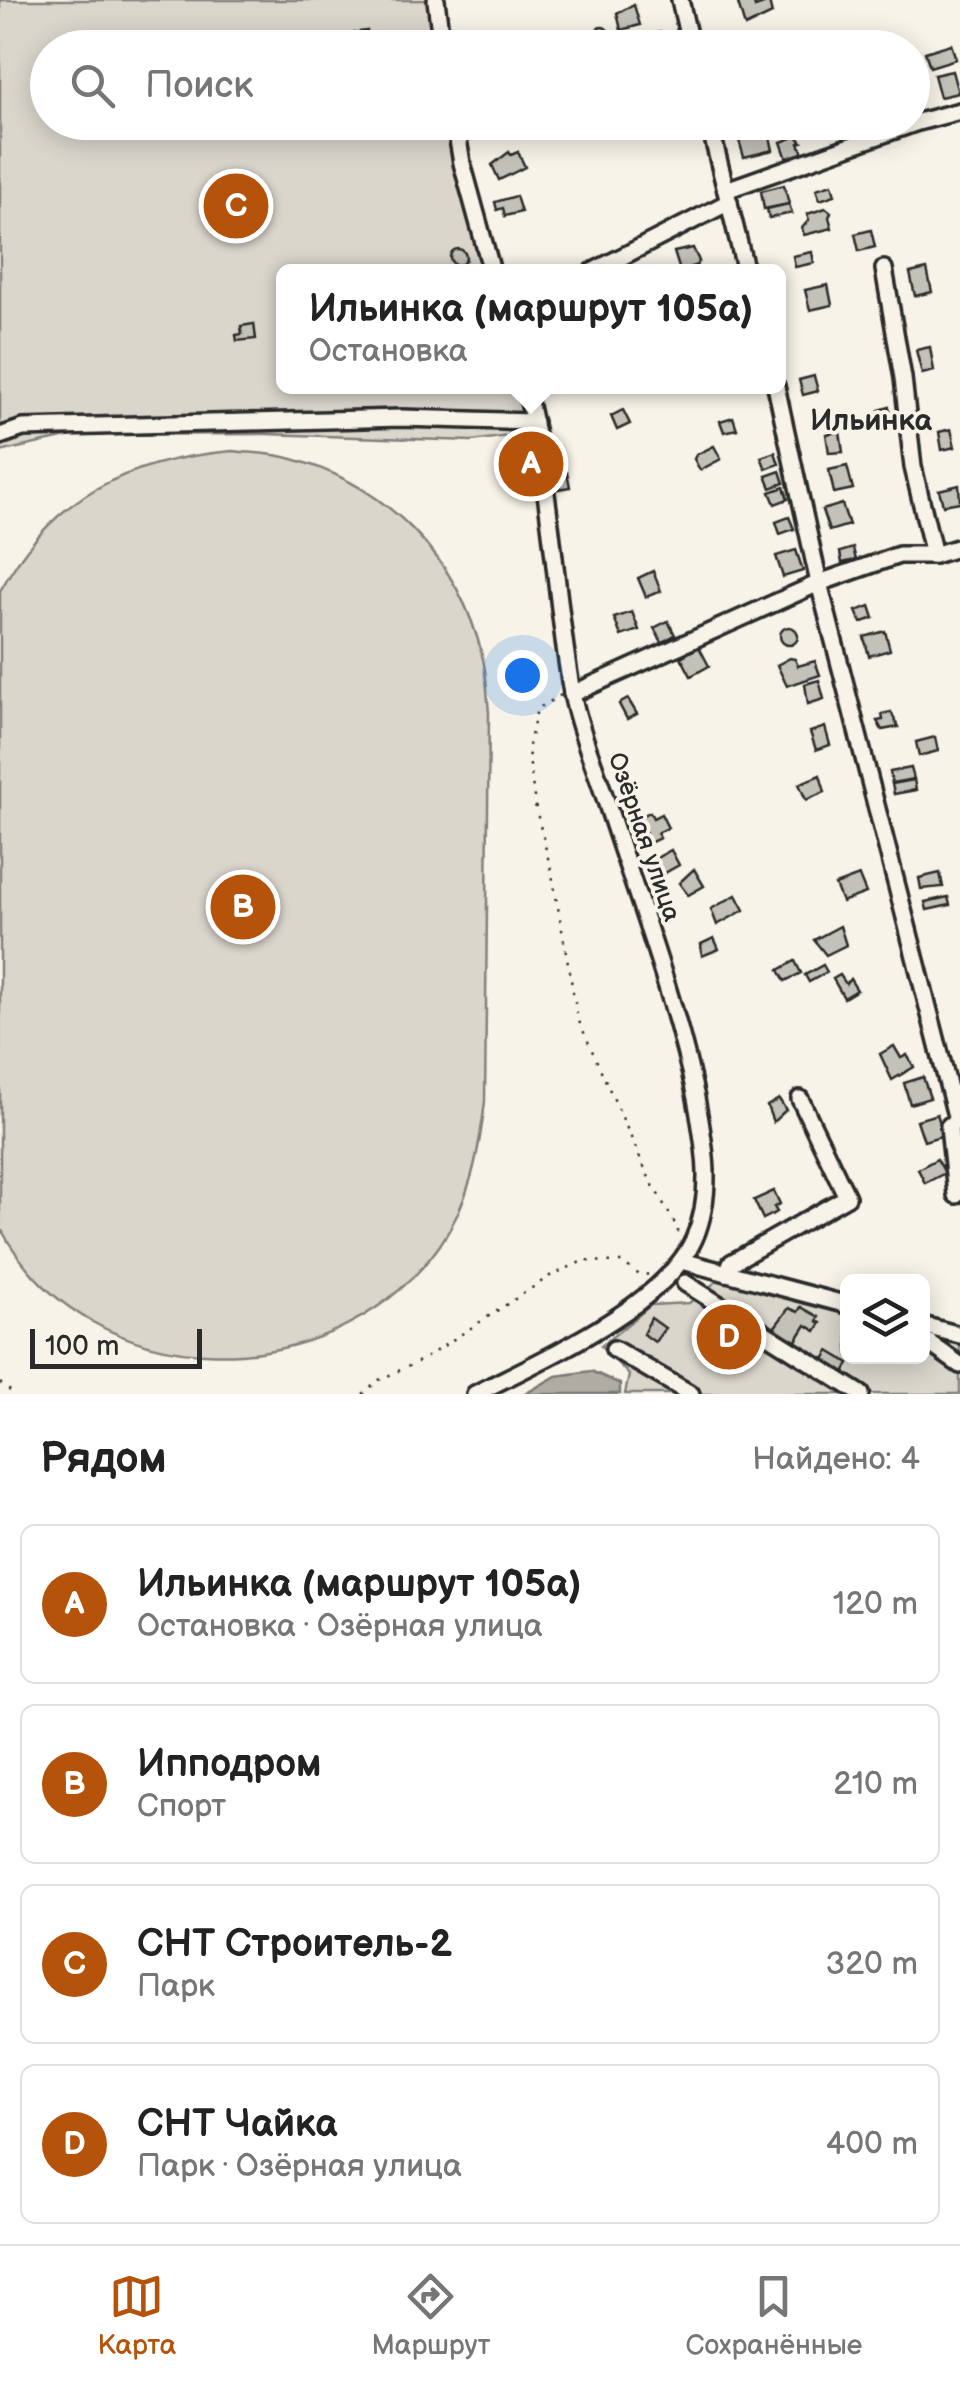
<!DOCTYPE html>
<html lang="ru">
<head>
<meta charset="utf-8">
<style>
	:root { --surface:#fff; --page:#f2f2f2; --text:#222; --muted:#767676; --line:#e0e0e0; --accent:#b45309 }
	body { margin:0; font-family:"Balsamiq Sans",sans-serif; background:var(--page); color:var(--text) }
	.controls { position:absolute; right:30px; bottom:30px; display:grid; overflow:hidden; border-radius:15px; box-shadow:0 5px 25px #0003 }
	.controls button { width:90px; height:90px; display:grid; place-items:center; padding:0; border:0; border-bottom:2px solid var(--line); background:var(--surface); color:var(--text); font:50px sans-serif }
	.scale { position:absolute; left:30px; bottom:25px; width:172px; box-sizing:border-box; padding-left:10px; border:5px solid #2b2b2b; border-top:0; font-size:28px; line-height:35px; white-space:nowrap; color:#2b2b2b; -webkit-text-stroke:8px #f7f3e8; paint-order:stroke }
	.you { position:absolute; left:522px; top:675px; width:35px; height:35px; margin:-25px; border:8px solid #fff; border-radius:50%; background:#1a73e8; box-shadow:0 0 0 15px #1a73e833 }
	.badge { display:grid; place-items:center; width:65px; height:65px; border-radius:50%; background:var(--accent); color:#fff; font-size:32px; font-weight:700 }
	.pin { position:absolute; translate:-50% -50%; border:5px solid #fff; box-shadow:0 2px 10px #0006 }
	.popup { position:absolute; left:276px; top:264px; width:510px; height:130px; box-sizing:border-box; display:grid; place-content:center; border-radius:15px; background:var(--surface); filter:drop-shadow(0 2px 8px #0005); font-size:32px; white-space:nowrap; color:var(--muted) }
	.popup b { font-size:38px; color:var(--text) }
	.popup::after { content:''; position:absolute; left:50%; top:100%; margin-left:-20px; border:20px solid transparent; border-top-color:var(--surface) }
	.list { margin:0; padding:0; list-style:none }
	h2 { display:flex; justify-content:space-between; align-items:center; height:130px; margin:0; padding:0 40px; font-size:42px }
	h2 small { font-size:32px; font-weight:400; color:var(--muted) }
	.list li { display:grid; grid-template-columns:65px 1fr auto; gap:30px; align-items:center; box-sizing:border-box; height:160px; margin:0 20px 20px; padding:0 20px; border:2px solid var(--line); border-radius:15px }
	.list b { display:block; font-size:38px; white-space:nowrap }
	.list p { margin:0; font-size:32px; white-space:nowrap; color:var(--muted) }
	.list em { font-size:32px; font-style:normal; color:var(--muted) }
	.icon { flex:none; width:55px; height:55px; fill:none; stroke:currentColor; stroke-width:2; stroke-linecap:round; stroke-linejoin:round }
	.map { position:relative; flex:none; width:960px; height:1394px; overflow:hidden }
	.search { position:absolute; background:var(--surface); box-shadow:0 5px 25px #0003; left:30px; right:30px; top:30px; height:110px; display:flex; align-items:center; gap:25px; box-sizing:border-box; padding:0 35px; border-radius:55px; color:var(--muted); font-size:38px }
	.sheet { height:850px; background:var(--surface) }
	nav { display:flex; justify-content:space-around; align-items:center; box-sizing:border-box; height:140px; border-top:2px solid var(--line); background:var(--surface); font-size:28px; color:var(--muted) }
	nav a { display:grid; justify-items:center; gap:5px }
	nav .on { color:var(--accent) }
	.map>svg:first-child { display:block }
</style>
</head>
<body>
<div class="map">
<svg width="960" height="1394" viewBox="0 0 960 1394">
	<rect width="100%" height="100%" fill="#f7f3e8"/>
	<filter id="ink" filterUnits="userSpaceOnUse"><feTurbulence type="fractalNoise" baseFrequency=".01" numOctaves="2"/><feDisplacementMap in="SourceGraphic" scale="20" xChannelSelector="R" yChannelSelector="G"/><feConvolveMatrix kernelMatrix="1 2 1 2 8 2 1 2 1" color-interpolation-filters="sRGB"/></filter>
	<g filter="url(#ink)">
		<g fill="#dad6cc" stroke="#82807c" stroke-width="2.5">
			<path d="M0 0H430L439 47 48 48V122L453 123 490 271 284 272V386L523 387 537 432 472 441 266 434 76 435 0 452Z"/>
			<path d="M232 451C249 453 268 453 285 457 385 482 460 558 483 659 487 676 487 695 489 712L485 1101C479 1153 470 1201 440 1245 335 1394 88 1394 0 1227V591C52 496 127 460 232 451Z"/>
			<path d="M722 1277 847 1305 848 1356H922L923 1321 960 1329V1394H625L629 1375 601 1346 651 1305 689 1303Z"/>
		</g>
		<path fill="#afaca4" stroke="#7a7874" stroke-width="2.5" d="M591 1371 620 1384V1394H525L556 1376Z"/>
		<g fill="#c4c1b9" stroke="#2b2b2b" stroke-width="2.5">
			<path d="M737 0H753L755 7 769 2 772 14 745 27Z"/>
			<path d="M634 5 640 25 621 30 617 13Z"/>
			<circle cx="602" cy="34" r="7"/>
			<path d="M367 31 369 48H354L352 33Z"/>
			<path d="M660 32 664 46 645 48 643 38Z"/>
			<path d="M951 44 956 59 930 67 925 52Z"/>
			<path d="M952 71 958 93 940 97 934 75Z"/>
			<path d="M768 128 773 150 744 157 738 137Z"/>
			<path d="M797 136 802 142 799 143 803 153 787 159 781 142Z"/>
			<path d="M509 152 511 155 518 152 525 167 499 180 492 165Z"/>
			<path d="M832 184 835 195 820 200 816 189Z"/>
			<path d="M784 185 789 204 764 209 761 191Z"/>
			<path d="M516 196 521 212 505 216 503 208 497 210 495 202Z"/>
			<path d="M789 204 792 213 769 218 767 209Z"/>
			<path d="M826 208 831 212 829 217 832 228 804 235 802 228 809 220 807 214Z"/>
			<path d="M871 230 875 247 859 251 855 234Z"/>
			<path d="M693 248 699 261 697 265 680 271 674 252Z"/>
			<circle cx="458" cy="257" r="8"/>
			<path d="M812 252 814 263 795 267 793 256Z"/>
			<path d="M927 269 932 292 915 296 910 273Z"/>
			<path d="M828 285 832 305 810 310 805 290Z"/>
			<path d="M254 324 256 339 237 341 236 335 242 334 241 326Z"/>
			<path d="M930 347 934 371 922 374 916 350Z"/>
			<path d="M814 376 818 391 803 395 799 380Z"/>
			<path d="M889 407 895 428 885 431 879 410Z"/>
			<path d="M623 410 630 424 617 430 611 416Z"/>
			<path d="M733 417 737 429 724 432 720 421Z"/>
			<path d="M951 429 955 447 942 450 939 432Z"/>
			<path d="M840 432 843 452 829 453 826 434Z"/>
			<path d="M714 446 721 459 700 470 694 459 696 455Z"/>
			<path d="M775 452 779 464 766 469 761 457Z"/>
			<path d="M847 466 853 489 834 493 829 470Z"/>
			<path d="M780 471 784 483 771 488 766 476Z"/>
			<path d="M567 472 570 487 558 489 555 474Z"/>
			<path d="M959 485 960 502 943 505 939 490Z"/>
			<path d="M784 487 788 499 775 504 770 492Z"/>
			<path d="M842 504 849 525 829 531 822 510Z"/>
			<path d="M789 517 794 529 780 534 776 522Z"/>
			<path d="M853 548 856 560 842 563 840 552Z"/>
			<path d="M796 550 803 571 783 577 776 556Z"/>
			<path d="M653 571 661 591 646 597 638 578Z"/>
			<path d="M870 606 874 618 861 623 856 611Z"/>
			<path d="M632 612 639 630 621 636 614 618Z"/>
			<path d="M668 621 675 635 662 642 654 628Z"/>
			<circle cx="789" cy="636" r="9"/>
			<path d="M885 631 890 650 869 656 864 637Z"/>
			<path d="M699 647 709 666 691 676 681 657Z"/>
			<path d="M790 658 795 659 798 666 815 661 820 675 787 686 777 665Z"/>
			<path d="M819 680 824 699 808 704 805 684Z"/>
			<path d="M628 699 637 714 627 719 619 704Z"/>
			<path d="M891 712 898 727 882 730 877 721 883 720 882 714Z"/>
			<path d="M825 727 830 745 816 750 810 732Z"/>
			<path d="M935 737 938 751 919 756 916 742Z"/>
			<path d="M911 768 914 779 892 783 890 772Z"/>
			<path d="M820 775 825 792 806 800 799 784Z"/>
			<path d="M914 780 916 790 894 794 892 784Z"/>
			<path d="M650 812 653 818 661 814 668 828 657 833 660 838 645 845 641 838 647 835 638 818Z"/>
			<path d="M671 850 679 865 663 874 659 867H654L653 860Z"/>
			<path d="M694 869 704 886 688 895 679 883Z"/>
			<path d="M940 873 943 887 921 889 919 878Z"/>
			<path d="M859 876 866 893 842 902 835 885Z"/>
			<path d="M736 895 744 910 717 925 711 909Z"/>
			<path d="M948 897 950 905 927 910 925 902Z"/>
			<path d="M840 926 846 945 826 955 814 940Z"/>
			<path d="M714 938 719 949 702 956 701 944Z"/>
			<path d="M795 961 801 973 785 981 779 970Z"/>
			<path d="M823 965 827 972 809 982 805 975Z"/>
			<path d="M840 975 846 984 850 979 857 990 844 998 833 979Z"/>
			<path d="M894 1046 901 1058 907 1055 914 1067 892 1080 880 1054Z"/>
			<path d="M923 1077 930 1098 910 1104 904 1083Z"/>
			<path d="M779 1099 786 1110 773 1122 767 1106Z"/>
			<path d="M937 1114 944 1135 924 1141 917 1120Z"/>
			<path d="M937 1159 945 1173 925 1183 918 1169Z"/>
			<path d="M774 1191 780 1204 774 1207 777 1212 763 1219 754 1200Z"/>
			<path d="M801 1307 819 1317 817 1321 821 1323 816 1331 806 1325 792 1347 773 1336 774 1328 789 1308 798 1312Z"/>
			<path d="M651 1318 665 1328 655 1342 643 1334Z"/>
			<path d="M829 1351 849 1363 844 1373 823 1361Z"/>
		</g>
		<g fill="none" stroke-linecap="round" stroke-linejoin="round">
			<g stroke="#2b2b2b" stroke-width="22">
				<g id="minor">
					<path d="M436 0 442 48"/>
					<path d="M680 0 691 48"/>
					<path d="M455 122 462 163 492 272"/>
					<path d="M709 122 746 272"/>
					<path d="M726 190 918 122 960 111"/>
					<path d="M592 272 729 202"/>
					<path d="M776 386 819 583 957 1120 949 1126 956 1195"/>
					<path d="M0 436 23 428 401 418 534 422"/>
					<path d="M934 555 960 547"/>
					<path d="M572 694 819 583 899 555H934L913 467 903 378 884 269"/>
					<path d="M682 1261 848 1305"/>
					<path d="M727 1273 731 1263 847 1197 800 1099"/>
					<path d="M685 1283 861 1394"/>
					<path d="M922 1325 960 1335"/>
					<path d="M922 1338 960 1365"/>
					<path d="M614 1349 691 1394"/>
					<path d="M475 1394C539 1361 664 1307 694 1239 714 1193 705 1146 696 1098 675 997 638 900 606 801 595 766 579 730 572 693 554 591 552 487 525 386"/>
				</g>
			</g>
			<g stroke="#2b2b2b" stroke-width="2.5" stroke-dasharray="2.5 8" stroke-linecap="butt">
				<path d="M561 695 537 709 528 750 535 805 552 874 578 1019 650 1180 678 1229V1239"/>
				<path d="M0 1383 14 1394"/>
				<path d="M363 1394 379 1380 422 1360 550 1276 583 1261 622 1262 641 1276 649 1274"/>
			</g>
			<use href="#minor" stroke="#f7f3e8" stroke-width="15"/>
		</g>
	</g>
	<g text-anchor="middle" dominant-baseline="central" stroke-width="8" stroke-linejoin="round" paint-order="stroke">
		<g font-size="25" fill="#2b2b2b" stroke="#f7f3e8">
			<text transform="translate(644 837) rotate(71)">Озёрная улица</text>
		</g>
		<g font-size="30" font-weight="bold" fill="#2b2b2b" stroke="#f7f3e8">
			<text x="871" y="421">Ильинка</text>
		</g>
	</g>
</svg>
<div class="controls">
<button><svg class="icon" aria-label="layers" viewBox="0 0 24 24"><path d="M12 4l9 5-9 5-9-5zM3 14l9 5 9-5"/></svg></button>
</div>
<div class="scale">100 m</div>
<div class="you"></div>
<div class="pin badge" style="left:531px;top:464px">A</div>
<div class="popup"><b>Ильинка (маршрут 105а)</b>Остановка</div>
<div class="pin badge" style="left:243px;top:907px">B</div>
<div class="pin badge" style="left:236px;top:206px">C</div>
<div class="pin badge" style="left:729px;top:1337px">D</div>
<div class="search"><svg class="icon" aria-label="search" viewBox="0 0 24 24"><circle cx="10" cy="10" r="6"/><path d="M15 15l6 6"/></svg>Поиск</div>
</div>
<section class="sheet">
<h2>Рядом<small>Найдено: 4</small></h2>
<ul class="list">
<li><span class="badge">A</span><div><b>Ильинка (маршрут 105а)</b><p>Остановка · Озёрная улица</p></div><em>120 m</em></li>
<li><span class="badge">B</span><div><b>Ипподром</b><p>Спорт</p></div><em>210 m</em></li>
<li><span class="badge">C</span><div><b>СНТ Строитель-2</b><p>Парк</p></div><em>320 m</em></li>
<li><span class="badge">D</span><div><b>СНТ Чайка</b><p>Парк · Озёрная улица</p></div><em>400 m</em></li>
</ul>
</section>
<nav>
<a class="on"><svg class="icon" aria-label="map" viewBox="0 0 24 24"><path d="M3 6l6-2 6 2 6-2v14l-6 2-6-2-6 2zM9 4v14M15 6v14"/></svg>Карта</a>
<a><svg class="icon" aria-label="directions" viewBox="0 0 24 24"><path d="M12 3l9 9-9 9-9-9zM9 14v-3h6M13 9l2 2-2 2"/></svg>Маршрут</a>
<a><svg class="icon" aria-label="saved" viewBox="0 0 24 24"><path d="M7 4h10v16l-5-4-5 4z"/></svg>Сохранённые</a>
</nav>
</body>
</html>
